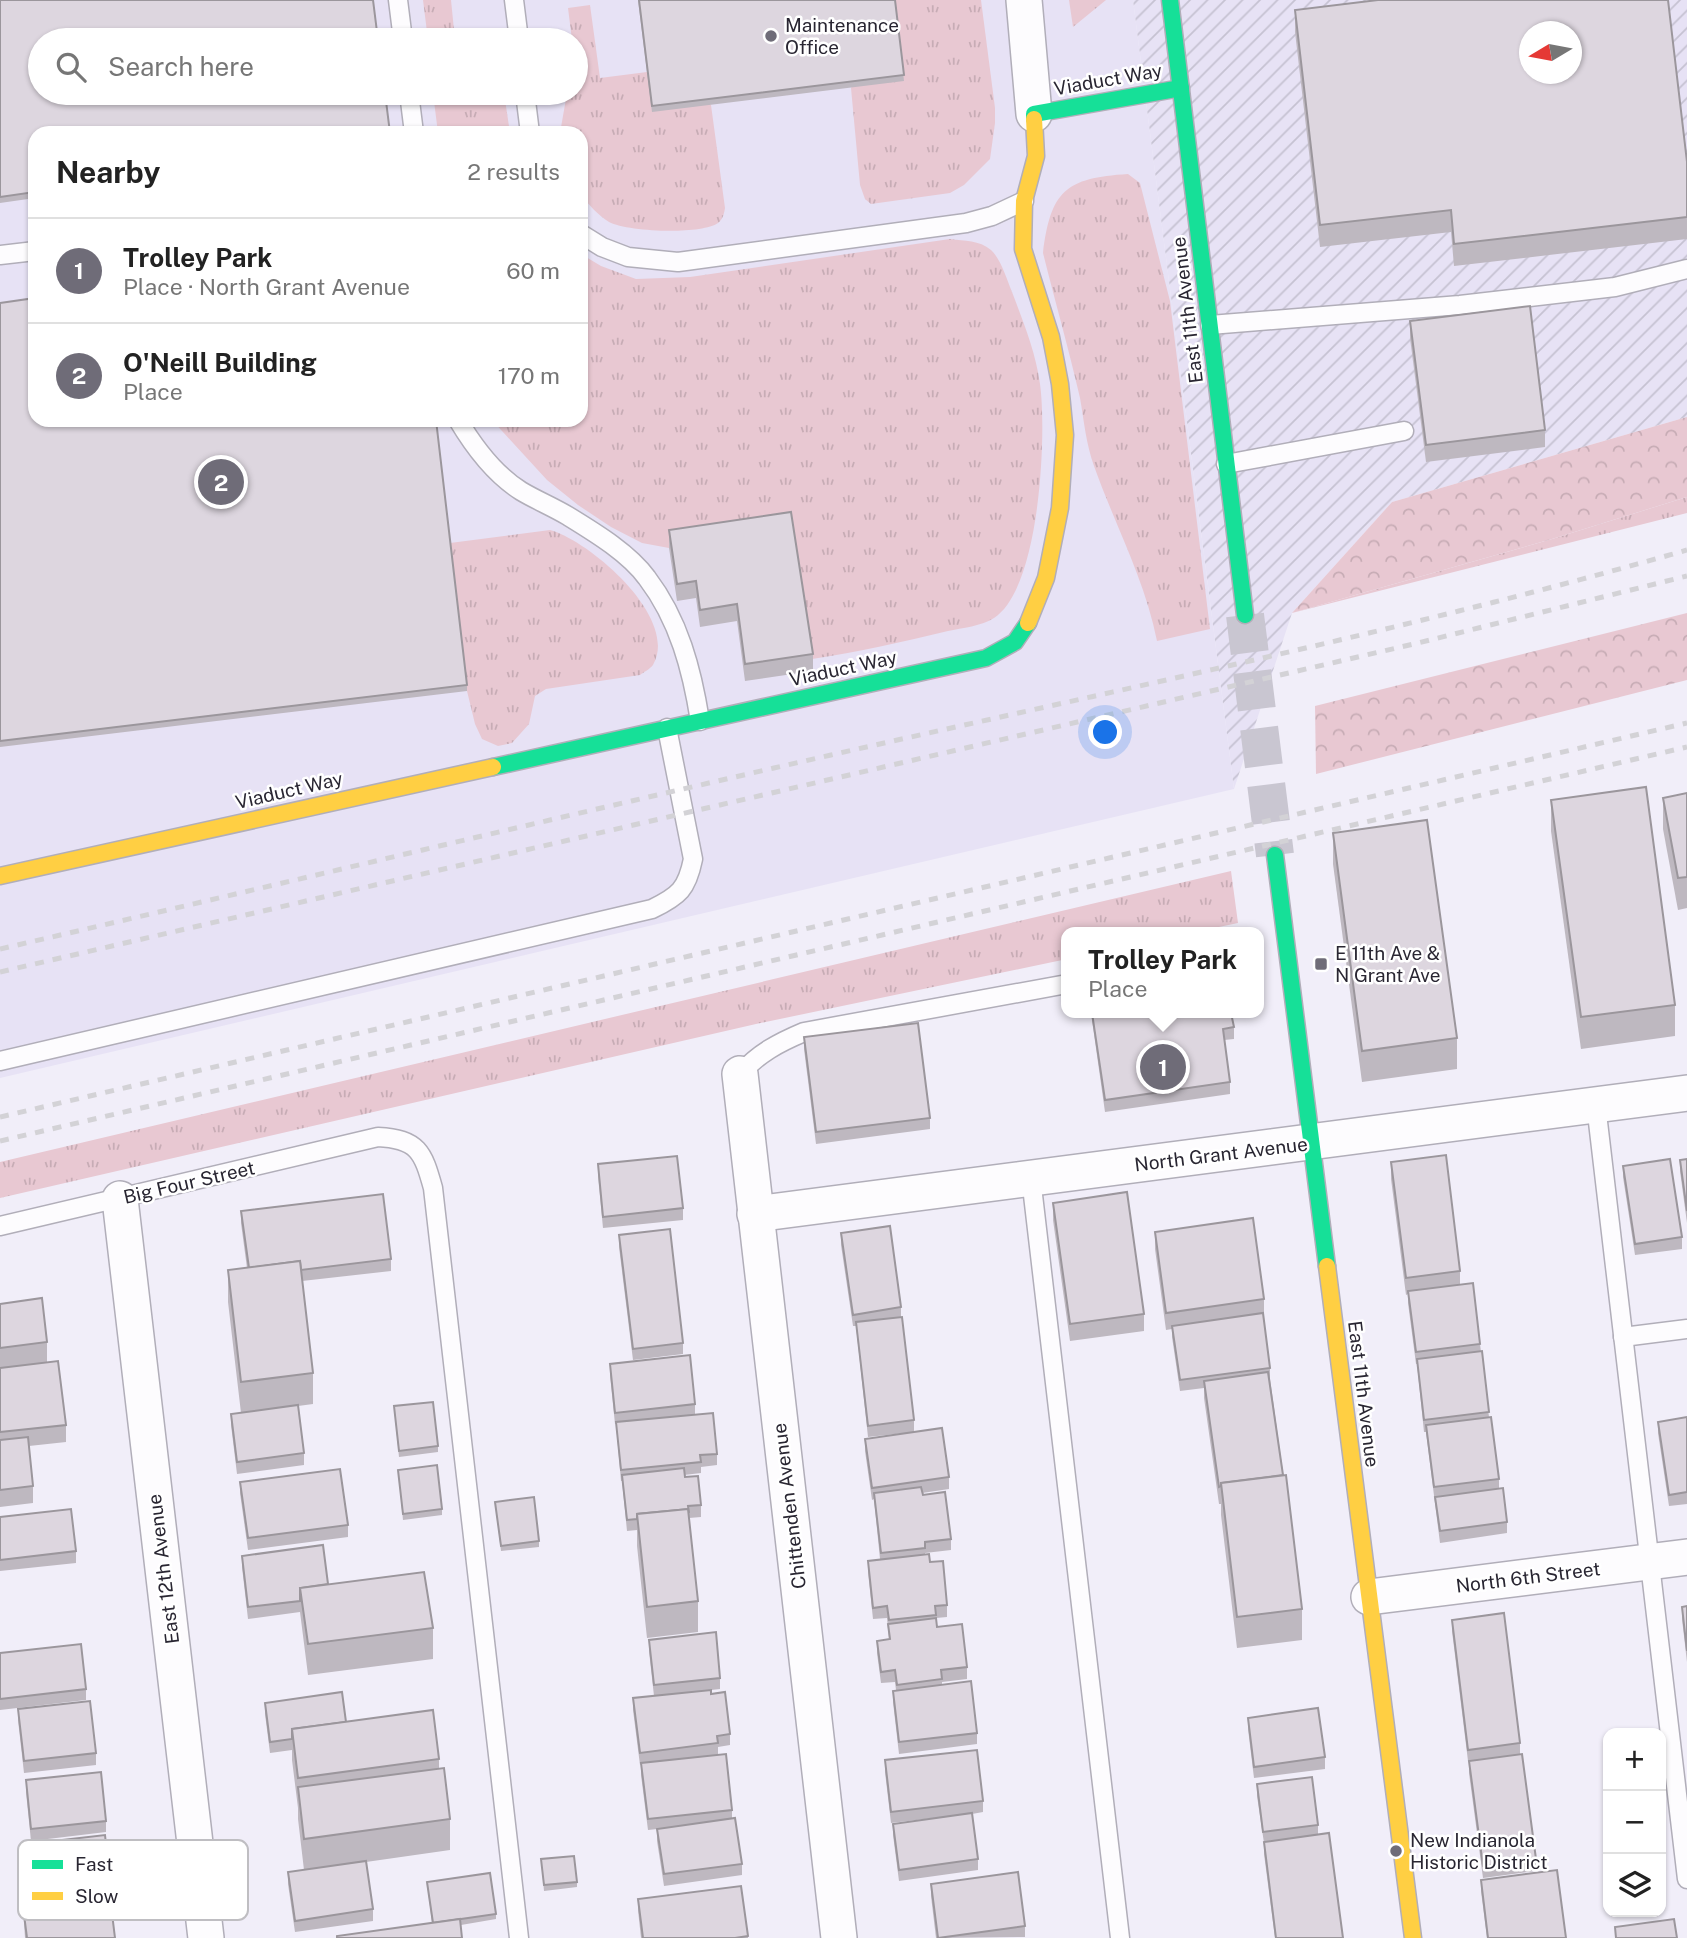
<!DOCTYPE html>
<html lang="en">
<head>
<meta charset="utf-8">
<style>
	:root { --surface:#fff; --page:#f2f2f2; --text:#222; --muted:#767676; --line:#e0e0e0; --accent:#6f6c78 }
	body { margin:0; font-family:"Public Sans",sans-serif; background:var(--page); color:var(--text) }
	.controls { position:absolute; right:21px; bottom:21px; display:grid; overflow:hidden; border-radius:14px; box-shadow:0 2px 5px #0004 }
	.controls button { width:63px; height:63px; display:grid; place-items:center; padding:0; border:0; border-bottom:2px solid var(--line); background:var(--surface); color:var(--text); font:35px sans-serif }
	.compass { position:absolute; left:1519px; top:21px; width:63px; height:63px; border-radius:50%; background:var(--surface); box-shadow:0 2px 5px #0004; rotate:260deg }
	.you { position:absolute; left:1106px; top:733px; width:24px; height:24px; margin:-18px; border:5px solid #fff; border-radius:50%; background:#1a73e8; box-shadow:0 0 0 10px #1a73e833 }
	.badge { display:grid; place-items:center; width:46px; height:46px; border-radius:50%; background:var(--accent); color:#fff; font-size:23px; font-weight:700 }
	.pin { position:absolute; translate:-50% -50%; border:4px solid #fff; box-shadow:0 2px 7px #0006 }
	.popup { position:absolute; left:1061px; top:927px; width:203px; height:91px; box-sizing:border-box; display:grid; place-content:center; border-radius:14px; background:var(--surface); filter:drop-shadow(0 2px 5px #0005); font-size:23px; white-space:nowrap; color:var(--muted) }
	.popup b { font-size:26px; color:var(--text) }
	.popup::after { content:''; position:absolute; left:50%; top:100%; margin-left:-14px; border:14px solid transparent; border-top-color:var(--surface) }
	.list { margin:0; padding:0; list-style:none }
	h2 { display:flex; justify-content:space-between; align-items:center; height:91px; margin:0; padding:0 28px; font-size:30px }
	h2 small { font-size:23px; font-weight:400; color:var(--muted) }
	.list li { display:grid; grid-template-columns:46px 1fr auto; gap:21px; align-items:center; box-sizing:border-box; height:105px; padding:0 28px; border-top:2px solid var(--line) }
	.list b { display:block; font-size:26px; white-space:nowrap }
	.list p { margin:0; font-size:23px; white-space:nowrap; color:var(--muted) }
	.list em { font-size:23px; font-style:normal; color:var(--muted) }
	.icon { flex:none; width:38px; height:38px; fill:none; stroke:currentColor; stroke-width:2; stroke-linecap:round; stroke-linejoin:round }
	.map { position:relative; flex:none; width:1687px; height:1938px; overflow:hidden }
	.search { position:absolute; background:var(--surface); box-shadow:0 2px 5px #0004; left:28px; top:28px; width:560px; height:77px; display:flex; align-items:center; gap:18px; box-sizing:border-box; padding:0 24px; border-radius:38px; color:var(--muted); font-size:26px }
	.panel { position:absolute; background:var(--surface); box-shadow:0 2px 5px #0004; left:28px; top:126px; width:560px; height:301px; border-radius:21px }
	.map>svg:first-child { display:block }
</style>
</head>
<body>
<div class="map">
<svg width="1687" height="1938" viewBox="0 0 1687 1938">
	<defs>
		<pattern id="industrial-furrows" width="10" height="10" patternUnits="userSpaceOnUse" patternTransform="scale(1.75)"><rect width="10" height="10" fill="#e7e2f5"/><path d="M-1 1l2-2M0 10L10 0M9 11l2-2" fill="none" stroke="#c6c2d2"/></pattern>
		<pattern id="grass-tufts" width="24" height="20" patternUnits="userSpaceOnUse" patternTransform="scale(1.75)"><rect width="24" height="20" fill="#e8c8d2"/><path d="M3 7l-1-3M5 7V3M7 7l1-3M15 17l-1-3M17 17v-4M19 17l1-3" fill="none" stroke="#c7acb5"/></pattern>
		<pattern id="forest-crowns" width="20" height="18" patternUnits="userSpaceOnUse" patternTransform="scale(1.75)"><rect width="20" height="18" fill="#e8c8d2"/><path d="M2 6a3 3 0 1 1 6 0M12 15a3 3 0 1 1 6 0" fill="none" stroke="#c7acb5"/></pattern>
	</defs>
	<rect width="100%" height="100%" fill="#f1eef9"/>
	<path fill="#e7e2f5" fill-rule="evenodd" d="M0 0H1133L1234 789 0 1078ZM40 40H576V93H40ZM35 133H581V420H35Z"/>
	<path fill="url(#industrial-furrows)" fill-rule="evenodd" d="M1133 0H1687V417L1392 502 1292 613 1234 789ZM1530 32H1572V74H1530Z"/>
	<g fill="url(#grass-tufts)">
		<path d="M423 0H451L455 40H428Z"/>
		<path d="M894 0H981L995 108V123L990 159 964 185 950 193 871 204 865 199 860 185 851 88Z"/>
		<path d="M1069 0H1106L1073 27Z"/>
		<path d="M590 5 600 78 647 72 711 105 725 208C724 214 723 219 718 223 701 235 628 232 609 222 598 215 589 205 581 195V133H560L567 93H576V40H572L568 8Z"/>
		<path d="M433 93H462L463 96 504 93 510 133H438Z"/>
		<path d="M1128 174 1140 183 1170 301 1210 629 1157 641C1145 580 1115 525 1094 466 1086 444 1084 421 1080 398 1069 350 1055 301 1043 253 1051 191 1065 178 1128 174Z"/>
		<path d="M950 239C965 241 979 240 991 250 1001 259 1007 280 1012 292 1023 321 1036 353 1040 384 1047 434 1040 589 994 618 982 626 962 628 948 631 903 642 858 652 812 659L669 548 642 543 611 527 578 505 547 480 492 420H581V254L601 266 636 279 690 277Z"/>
		<path d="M1687 497V513L1292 613 1552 539Z"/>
		<path d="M550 530C590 541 680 618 653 665 650 669 644 672 640 675L546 689 535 696 529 724 512 743 498 746 482 739 475 724 467 691 450 543Z"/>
		<path d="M1231 871 1238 923 1195 932H1067V959L756 1024 0 1198V1162Z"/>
	</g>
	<g fill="url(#forest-crowns)">
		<path d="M1687 417V497L1552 539 1292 613 1392 502Z"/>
		<path d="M1687 613V680L1316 774 1315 706Z"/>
	</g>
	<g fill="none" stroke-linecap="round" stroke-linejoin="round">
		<path stroke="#c9c6d1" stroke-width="38" stroke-dasharray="38 19" stroke-linecap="butt" d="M1245 615 1275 855"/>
		<g stroke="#b1aeb9" stroke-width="21">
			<g id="lane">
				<path d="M398 0 403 40"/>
				<path d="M514 0 519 40"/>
				<path d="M409 93 414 133"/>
				<path d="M525 93 530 133"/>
				<path d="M581 234 602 247 628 257 678 262 966 223 992 216 1024 201"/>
				<path d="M0 255 35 251"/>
				<path d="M1210 325 1460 305 1615 287 1687 269"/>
				<path d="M458 420C474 447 494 474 521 491 536 500 553 507 568 516 594 532 629 553 647 578 679 620 692 670 700 721"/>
				<path d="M1226 464 1404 431"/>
				<path d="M0 1061 652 909C679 896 687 889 693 859L667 728"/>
				<path d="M740 1074C759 1053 778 1043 804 1032L1067 984"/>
				<path d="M1596 1105 1687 1879"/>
				<path d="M1031 1178 1120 1938"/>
				<path d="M0 1226 378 1137C418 1139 423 1152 433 1188L519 1938"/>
				<path d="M1623 1337 1687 1329"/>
			</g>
		</g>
		<g stroke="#b1aeb9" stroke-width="38">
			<g id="street">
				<path d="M1024 0 1034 114"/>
				<path d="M740 1074 839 1938"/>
				<path d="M120 1199 206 1938"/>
				<path d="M755 1214 1687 1093"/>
				<path d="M1369 1597 1687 1557"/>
			</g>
		</g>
		<g stroke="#b1aeb9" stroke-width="19">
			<g id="fast">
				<path d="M1170 0 1245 615"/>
				<path d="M1034 119V114L1181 88"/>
				<path d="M493 767 986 658 1015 642 1028 623"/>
				<path d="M1275 855 1327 1266"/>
			</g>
		</g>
		<g stroke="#b1aeb9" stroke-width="19">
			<g id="slow">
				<path d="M1028 623 1046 578 1060 508 1065 435 1060 384 1051 337 1023 249 1024 201 1036 156 1034 119"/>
				<path d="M0 876 493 767"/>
				<path d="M1327 1266 1413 1938"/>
			</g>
		</g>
		<use href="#lane" stroke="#fdfcfe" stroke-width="18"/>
		<use href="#street" stroke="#fdfcfe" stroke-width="35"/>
		<use href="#fast" stroke="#16e098" stroke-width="16"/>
		<use href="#slow" stroke="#ffcf43" stroke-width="16"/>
		<g stroke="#d3d2d6" stroke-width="5" stroke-dasharray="9 9" stroke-linecap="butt">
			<path d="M0 949C277 885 554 818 831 755 1117 690 1405 631 1687 550"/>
			<path d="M0 972 1418 643 1687 576"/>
			<path d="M0 1117 1687 723"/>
			<path d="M0 1141 1687 747"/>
		</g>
	</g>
	<g fill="#beb8c0">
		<path d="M0 0 35 133V198L0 203Z"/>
		<path d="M638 0H895L904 81 652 112Z"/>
		<path d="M1295 10 1687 162V239L1454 266 1451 232 1320 247 1295 32Z"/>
		<path d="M0 303 467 685V691L0 747Z"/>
		<path d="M1410 321 1545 430V447L1426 462 1410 338Z"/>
		<path d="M669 530 813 654V671L745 681 737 621 700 627 696 598 677 601 669 548Z"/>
		<path d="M1687 793V908L1678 910 1663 829V798Z"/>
		<path d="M1551 800 1675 1005V1036L1581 1049 1551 831Z"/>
		<path d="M1333 833 1457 1038V1069L1362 1082 1333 864Z"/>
		<path d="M1091 1013H1231L1234 1027V1039L1224 1040 1230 1082V1094L1105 1112Z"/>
		<path d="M804 1037 930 1118V1129L816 1144 804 1049Z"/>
		<path d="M1687 1159V1223L1680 1171V1160Z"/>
		<path d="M1391 1162 1460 1271V1284L1480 1344 1489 1417 1499 1479V1488L1507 1522V1533L1440 1543 1426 1432H1424L1417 1364H1416L1408 1303V1294L1406 1295 1391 1179Z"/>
		<path d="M598 1164 683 1208V1220L603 1228 598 1176Z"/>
		<path d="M1623 1166 1682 1237V1249L1635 1255 1623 1177Z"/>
		<path d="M1053 1203 1144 1314V1331L1070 1341 1053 1220Z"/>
		<path d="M241 1211 391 1259V1271L302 1281 313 1373V1404L298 1406 304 1453V1465L237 1474 231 1425V1414L241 1413 228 1302V1270L247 1268 241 1223Z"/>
		<path d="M1155 1232 1264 1299V1316H1263L1270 1368V1379L1302 1609V1640L1237 1648 1221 1515V1504H1219L1204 1398V1388L1180 1391 1172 1337V1329L1166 1330 1155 1249Z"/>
		<path d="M841 1233 901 1307V1317L914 1420V1432L868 1437 856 1326H853L841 1245Z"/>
		<path d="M619 1235 683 1343V1354L633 1360 619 1247Z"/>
		<path d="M0 1304 47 1342V1362L66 1425V1442L29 1446 33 1486V1503L0 1507Z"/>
		<path d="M610 1364 695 1404V1414L717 1454V1465L701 1467V1473L684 1475 685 1477 701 1505V1517L689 1518 698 1601V1632L647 1638 637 1546V1530L627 1531 622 1481H621L616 1424H615L610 1375Z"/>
		<path d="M394 1406 438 1446V1452L399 1457Z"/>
		<path d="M1687 1417V1504L1669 1506 1658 1433V1422Z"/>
		<path d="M865 1439 949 1477V1489L922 1493 923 1495 951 1539V1550L925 1553V1555L947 1605V1617L936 1618 937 1627 967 1667V1679L942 1682V1685L977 1733V1744L899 1754 893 1702V1691L896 1690 895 1682 881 1683 877 1653V1641L889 1639 887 1618 873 1619 868 1572V1561L880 1559 874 1499 872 1500 865 1451Z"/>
		<path d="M398 1470 442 1509V1515L403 1520Z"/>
		<path d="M240 1482 348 1525V1537L248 1550 240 1493Z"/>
		<path d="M495 1502 539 1541V1547L501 1551Z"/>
		<path d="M0 1517 76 1551V1563L0 1571Z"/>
		<path d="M242 1556 328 1584 433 1628V1659L308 1675 300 1612 248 1619 242 1567Z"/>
		<path d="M1687 1606V1662L1682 1619V1607Z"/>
		<path d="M1452 1620 1520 1743V1754L1536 1859V1871L1483 1878 1469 1773V1761L1477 1760 1468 1761 1452 1631Z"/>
		<path d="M649 1640 720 1678V1689L711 1690V1694L730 1734V1745L718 1747V1755L732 1810V1819L742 1864V1875L664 1886 657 1841V1829L648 1830 641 1775V1764L640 1765 633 1710V1698L654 1696 649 1651Z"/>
		<path d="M0 1653 86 1689V1700L0 1710Z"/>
		<path d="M265 1703 346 1722 439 1759V1768L450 1819V1850L366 1862 373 1909V1921L295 1932 288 1884V1872L304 1870 298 1819V1808L292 1760V1750L270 1753 265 1714Z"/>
		<path d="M18 1709 96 1753V1765L24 1773 18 1720Z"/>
		<path d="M1248 1718 1325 1757V1769L1254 1778 1248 1729Z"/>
		<path d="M885 1760 983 1801V1812L972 1814 978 1859V1870L899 1881 893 1835V1824L942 1817 891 1823 885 1772Z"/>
		<path d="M26 1780 106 1821V1832L31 1841 26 1792Z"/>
		<path d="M1257 1784 1318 1825V1835L1343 1938H1275L1264 1854V1843L1257 1796Z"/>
		<path d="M28 1844 110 1881V1892L34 1901 28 1856Z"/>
		<path d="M541 1859 577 1882V1887L544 1891Z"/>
		<path d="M1481 1880 1566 1938H1487L1481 1891Z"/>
		<path d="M427 1882 496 1914V1919L461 1925 432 1923Z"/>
		<path d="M931 1884 1025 1926V1937L936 1938 931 1896Z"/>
		<path d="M638 1899 748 1936V1938H641L638 1910Z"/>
		<path d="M23 1907 115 1938H25Z"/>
	</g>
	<g fill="#ddd6df" stroke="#9b969c" stroke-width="2" fill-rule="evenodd">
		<path d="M0 0H373L378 40H40V93H385L390 133H35V192L0 197Z"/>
		<path d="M639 0H895L904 75 652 106Z"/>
		<path d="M1378 0H1668L1687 162V217L1454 244 1451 210 1320 225 1295 10ZM1530 32H1572V74H1530Z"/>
		<path d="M35 298V420H436L467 685 0 741V303Z"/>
		<path d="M1530 306 1545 430 1426 445 1410 321Z"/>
		<path d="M791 512 813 654 745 664 737 604 700 610 696 581 677 584 669 530Z"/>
		<path d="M1646 787 1675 1005 1581 1017 1551 800Z"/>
		<path d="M1687 793V877L1678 878 1663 798Z"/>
		<path d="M1427 820 1457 1038 1362 1051 1333 833Z"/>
		<path d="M1092 1013H1231L1234 1027 1223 1029 1230 1082 1105 1100Z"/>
		<path d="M918 1023 930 1118 816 1132 804 1037Z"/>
		<path d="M1446 1155 1460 1271 1406 1278 1391 1162Z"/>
		<path d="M677 1156 683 1208 603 1217 598 1164Z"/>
		<path d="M1670 1159 1682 1237 1635 1244 1623 1166Z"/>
		<path d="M1687 1159V1211L1680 1160Z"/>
		<path d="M1127 1192 1144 1314 1070 1324 1053 1203Z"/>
		<path d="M383 1194 391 1259 301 1270 300 1261 249 1268 241 1211Z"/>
		<path d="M1253 1218 1264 1299 1166 1313 1155 1232Z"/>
		<path d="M890 1226 901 1307 853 1315 841 1233Z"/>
		<path d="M670 1229 683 1343 633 1349 619 1235Z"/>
		<path d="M300 1261 313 1373 241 1382 228 1270Z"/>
		<path d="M1473 1283 1480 1344 1416 1352 1408 1291Z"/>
		<path d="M42 1298 47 1342 0 1348V1304Z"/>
		<path d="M1263 1313 1270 1368 1180 1380 1172 1326Z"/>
		<path d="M902 1317 914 1420 868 1426 856 1322Z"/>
		<path d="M1482 1351 1489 1412 1424 1420 1417 1359Z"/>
		<path d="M690 1355 695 1404 615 1413 610 1364Z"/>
		<path d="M58 1361 66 1425 0 1432V1368Z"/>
		<path d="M1268 1372 1283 1475 1221 1483V1486L1219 1487 1204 1381Z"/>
		<path d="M433 1402 438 1446 399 1451 394 1406Z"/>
		<path d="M298 1405 304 1453 237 1462 231 1414Z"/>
		<path d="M713 1413 717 1454 700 1455 701 1462 621 1470 616 1422Z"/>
		<path d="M1491 1417 1499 1479 1434 1487 1426 1425Z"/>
		<path d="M1687 1417V1492L1669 1495 1658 1422Z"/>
		<path d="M942 1428 949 1477 872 1488 865 1439Z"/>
		<path d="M28 1437 33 1486 0 1490V1440Z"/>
		<path d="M437 1465 442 1509 403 1514 398 1470Z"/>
		<path d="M684 1468 685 1477 698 1476 701 1505 688 1506 689 1513 688 1509 637 1514V1519L627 1520 622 1475Z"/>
		<path d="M340 1469 348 1525 248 1538 240 1482Z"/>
		<path d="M1286 1475 1302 1609 1237 1617 1221 1483Z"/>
		<path d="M921 1487 923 1495 945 1492 951 1539 925 1542V1548L881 1553 874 1493Z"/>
		<path d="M1503 1488 1507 1522 1440 1531 1435 1497Z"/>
		<path d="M534 1497 539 1541 501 1546 495 1502Z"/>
		<path d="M71 1509 76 1551 0 1560V1517Z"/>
		<path d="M688 1509 698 1601 647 1607 637 1514Z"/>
		<path d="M323 1545 328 1584 300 1588V1601L248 1607 242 1556Z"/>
		<path d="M929 1554 930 1562 943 1561 947 1605 935 1606 936 1615 889 1620 887 1606 873 1608 868 1561Z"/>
		<path d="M424 1572 433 1628 308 1644 300 1588Z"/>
		<path d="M1687 1606V1651L1682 1607Z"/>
		<path d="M1504 1613 1520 1743 1468 1750 1452 1620Z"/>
		<path d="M936 1618 937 1627 962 1624 967 1667 941 1670 942 1679 897 1685 895 1670 881 1672 877 1641 890 1639 888 1624Z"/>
		<path d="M716 1632 720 1678 654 1685 649 1640Z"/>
		<path d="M81 1644 86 1689 0 1699V1653Z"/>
		<path d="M971 1681 977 1733 899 1742 893 1691Z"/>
		<path d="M711 1690V1694L725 1692 730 1734 717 1736 718 1743 640 1753 633 1698Z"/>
		<path d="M342 1692 346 1722 292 1729V1739L270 1742 265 1703Z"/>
		<path d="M90 1701 96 1753 24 1761 18 1709Z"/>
		<path d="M1318 1708 1325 1757 1254 1767 1248 1718Z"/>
		<path d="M433 1710 439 1759 298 1778 292 1729Z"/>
		<path d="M977 1750 983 1801 891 1812 885 1760Z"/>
		<path d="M726 1754 732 1810 648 1819 641 1763Z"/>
		<path d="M1522 1754 1536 1859 1483 1866 1469 1761Z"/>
		<path d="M444 1768 450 1819 304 1839 298 1787Z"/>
		<path d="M101 1772 106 1821 31 1829 26 1780Z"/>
		<path d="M1312 1777 1318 1825 1263 1832 1257 1784Z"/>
		<path d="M972 1813 978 1859 899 1870 893 1824Z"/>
		<path d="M735 1818 742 1864 664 1874 657 1829Z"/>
		<path d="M1329 1833 1343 1938H1276L1264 1842Z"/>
		<path d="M105 1835 110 1881 34 1889 28 1844Z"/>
		<path d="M574 1856 577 1882 544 1885 541 1859Z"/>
		<path d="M366 1861 373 1909 295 1921 288 1872Z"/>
		<path d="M1557 1870 1566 1938H1488L1481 1880Z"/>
		<path d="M1018 1872 1025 1926 938 1938 931 1884Z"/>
		<path d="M490 1873 496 1914 433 1923 427 1882Z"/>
		<path d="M741 1886 748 1936 735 1938H643L638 1899Z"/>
		<path d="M110 1897 115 1938H27L23 1907Z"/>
		<path d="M460 1919 462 1938H337V1936Z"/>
		<path d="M1674 1919 1677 1938H1616L1615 1927Z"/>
	</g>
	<g fill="#6f6c78" stroke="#fff" stroke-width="2.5">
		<circle cx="771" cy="36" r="7"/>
		<rect x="1314" y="957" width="14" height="14" rx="3.5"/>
		<circle cx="1396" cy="1851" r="7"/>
	</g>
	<g text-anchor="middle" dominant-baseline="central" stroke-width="5" stroke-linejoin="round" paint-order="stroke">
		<g font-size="19" fill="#292632" stroke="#fff" text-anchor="start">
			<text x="785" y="25">Maintenance<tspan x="785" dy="22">Office</tspan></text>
			<text x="1335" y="953">E 11th Ave &amp;<tspan x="1335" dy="22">N Grant Ave</tspan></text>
			<text x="1410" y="1840">New Indianola<tspan x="1410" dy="22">Historic District</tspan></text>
		</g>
		<g font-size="19" fill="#292632" stroke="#fff">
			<text transform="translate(1108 79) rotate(-10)">Viaduct Way</text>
			<text transform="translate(1187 310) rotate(-97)">East 11th Avenue</text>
			<text transform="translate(843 668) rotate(-12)">Viaduct Way</text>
			<text transform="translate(289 790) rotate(-13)">Viaduct Way</text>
			<text transform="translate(1221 1154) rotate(-7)">North Grant Avenue</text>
			<text transform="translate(189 1182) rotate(-13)">Big Four Street</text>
			<text transform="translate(1364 1394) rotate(83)">East 11th Avenue</text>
			<text transform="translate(789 1506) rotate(-97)">Chittenden Avenue</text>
			<text transform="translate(163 1569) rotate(-97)">East 12th Avenue</text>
			<text transform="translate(1528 1577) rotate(-7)">North 6th Street</text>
		</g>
	</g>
	<rect x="18" y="1840" width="230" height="80" rx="10" fill="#fff" stroke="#bfbec2" stroke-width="2"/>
	<rect x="32" y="1860" width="31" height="9" fill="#16e098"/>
	<rect x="32" y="1892" width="31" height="8" fill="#ffcf43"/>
	<g font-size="19" fill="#292632">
		<text x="75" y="1871">Fast</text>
		<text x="75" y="1903">Slow</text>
	</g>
</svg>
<div class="controls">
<button>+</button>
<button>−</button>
<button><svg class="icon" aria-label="layers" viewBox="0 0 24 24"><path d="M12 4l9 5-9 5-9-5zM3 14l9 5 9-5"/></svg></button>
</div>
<svg class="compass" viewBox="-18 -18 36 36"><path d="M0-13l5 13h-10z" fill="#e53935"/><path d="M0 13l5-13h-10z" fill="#767676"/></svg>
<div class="you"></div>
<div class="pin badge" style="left:1163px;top:1067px">1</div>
<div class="popup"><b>Trolley Park</b>Place</div>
<div class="pin badge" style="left:221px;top:482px">2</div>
<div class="search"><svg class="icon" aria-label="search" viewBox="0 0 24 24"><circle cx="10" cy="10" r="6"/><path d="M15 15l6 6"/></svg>Search here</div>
<section class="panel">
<h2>Nearby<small>2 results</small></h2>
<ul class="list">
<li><span class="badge">1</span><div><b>Trolley Park</b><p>Place · North Grant Avenue</p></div><em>60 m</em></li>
<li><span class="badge">2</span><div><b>O'Neill Building</b><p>Place</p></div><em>170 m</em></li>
</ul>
</section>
</div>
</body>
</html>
